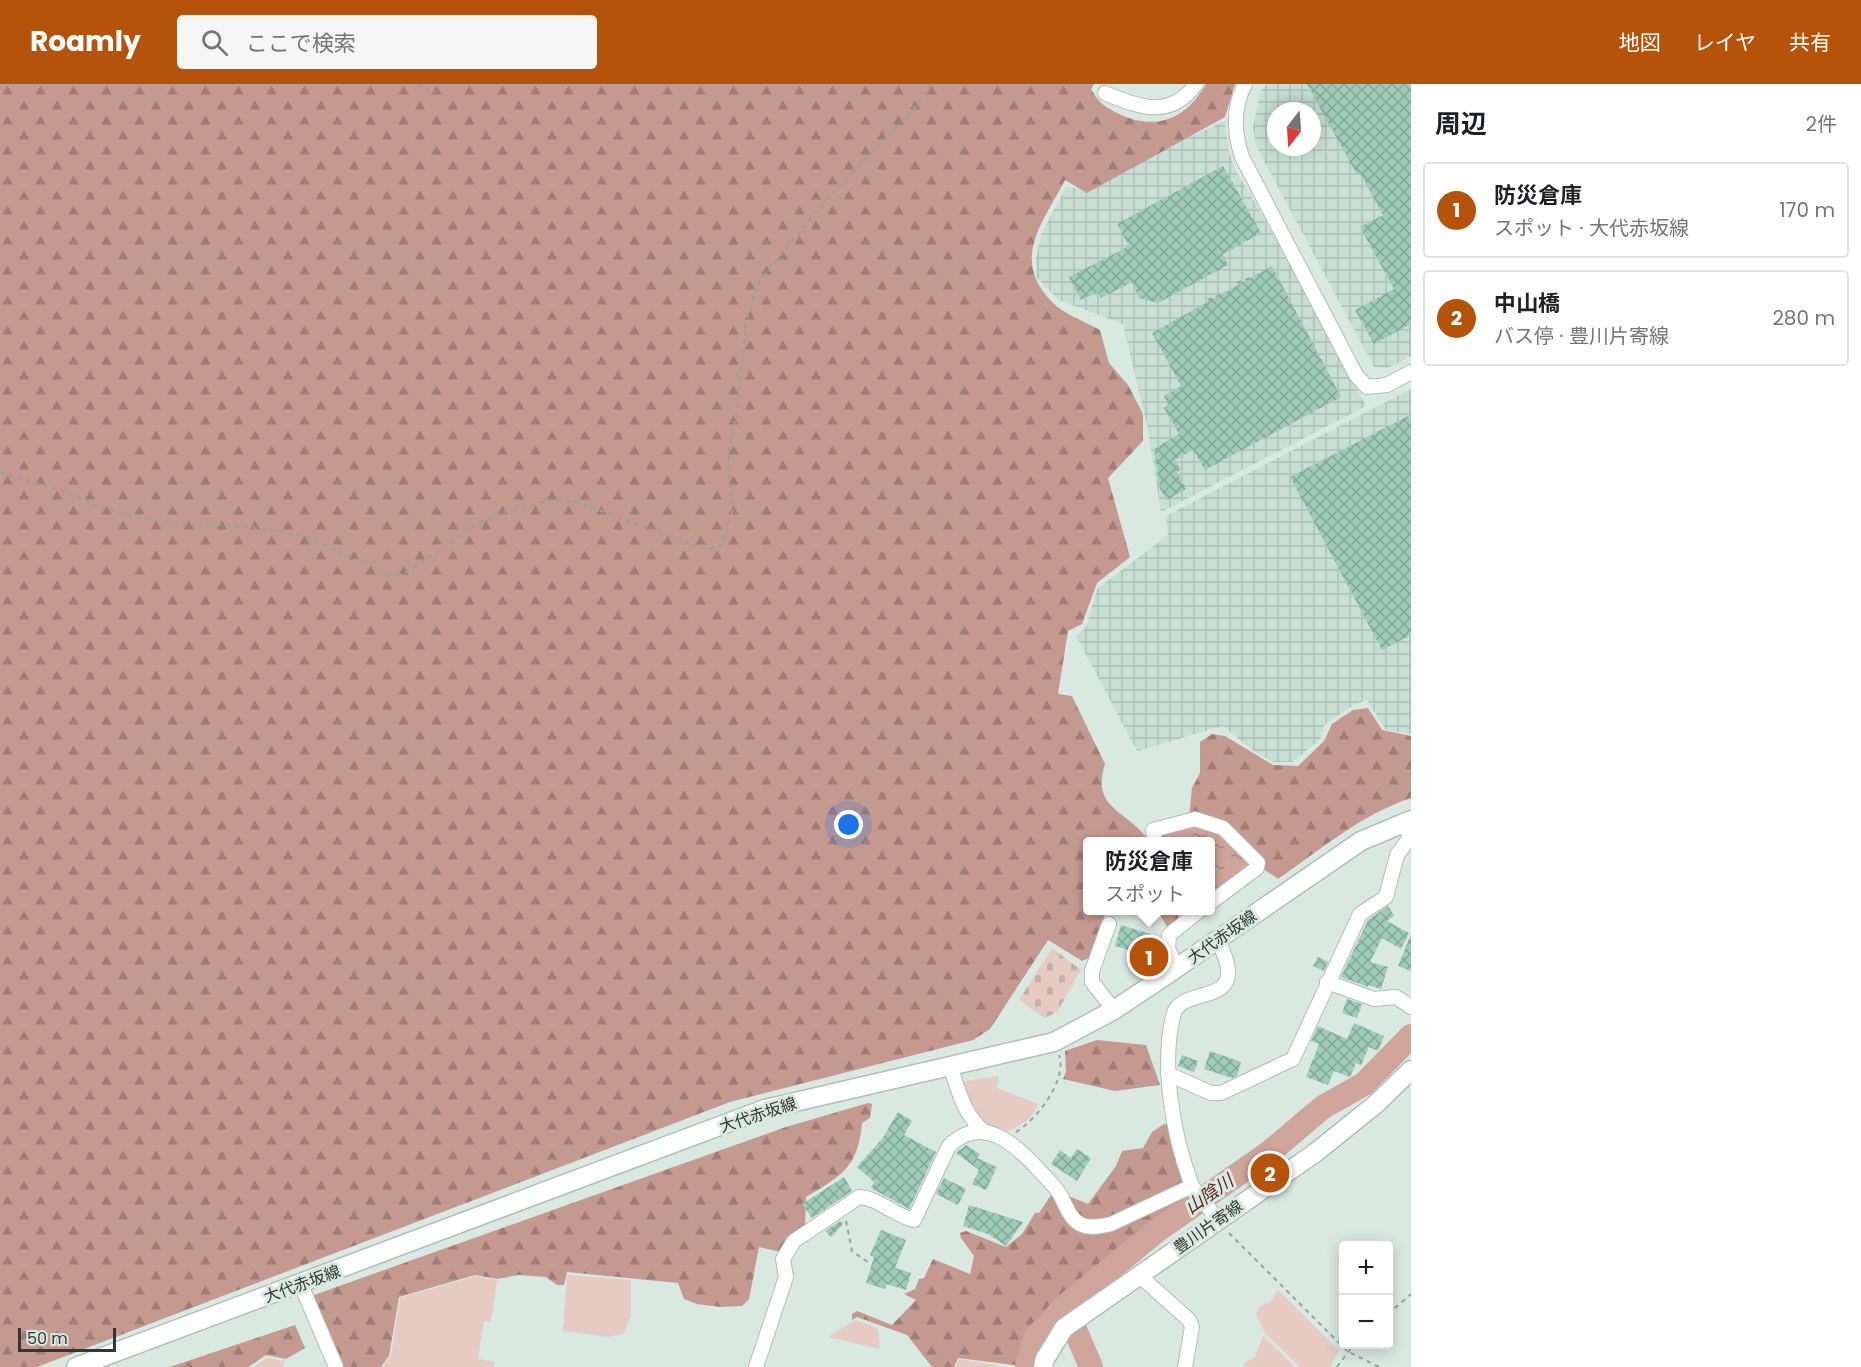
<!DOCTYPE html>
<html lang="ja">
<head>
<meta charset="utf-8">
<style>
	:root { --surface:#fff; --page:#f6f6f6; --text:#202124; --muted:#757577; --line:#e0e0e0; --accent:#b45309 }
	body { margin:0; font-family:Poppins,"Noto Sans JP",sans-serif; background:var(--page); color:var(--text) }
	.controls { position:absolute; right:18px; bottom:18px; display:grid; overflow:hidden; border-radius:6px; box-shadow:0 3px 15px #0003 }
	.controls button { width:54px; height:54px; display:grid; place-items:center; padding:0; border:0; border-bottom:2px solid var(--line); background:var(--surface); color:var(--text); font:30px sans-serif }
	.compass { position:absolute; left:1267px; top:18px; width:54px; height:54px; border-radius:50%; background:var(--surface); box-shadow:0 3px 15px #0003; rotate:197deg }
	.scale { position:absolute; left:18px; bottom:15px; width:98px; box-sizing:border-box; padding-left:6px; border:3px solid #313735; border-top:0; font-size:16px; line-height:21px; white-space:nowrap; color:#313735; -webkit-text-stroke:4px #d9e8e1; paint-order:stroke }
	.you { position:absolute; left:849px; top:741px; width:21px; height:21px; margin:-15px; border:4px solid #fff; border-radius:50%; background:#1a73e8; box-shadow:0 0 0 9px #1a73e833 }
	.badge { display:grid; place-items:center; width:39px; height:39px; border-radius:50%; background:var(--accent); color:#fff; font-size:20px; font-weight:700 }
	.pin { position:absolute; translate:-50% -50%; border:3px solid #fff; box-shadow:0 2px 6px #0006 }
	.popup { position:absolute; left:1083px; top:753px; width:132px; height:78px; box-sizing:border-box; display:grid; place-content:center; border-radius:6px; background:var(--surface); filter:drop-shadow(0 2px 4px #0005); font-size:20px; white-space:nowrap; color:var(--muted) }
	.popup b { font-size:22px; color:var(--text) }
	.popup::after { content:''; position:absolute; left:50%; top:100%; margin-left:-12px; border:12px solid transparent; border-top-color:var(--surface) }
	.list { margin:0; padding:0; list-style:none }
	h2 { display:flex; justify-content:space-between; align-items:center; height:78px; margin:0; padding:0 24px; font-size:26px }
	h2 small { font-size:20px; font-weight:400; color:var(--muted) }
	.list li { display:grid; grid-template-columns:39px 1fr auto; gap:18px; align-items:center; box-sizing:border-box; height:96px; margin:0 12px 12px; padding:0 12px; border:2px solid var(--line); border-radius:6px }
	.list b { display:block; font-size:22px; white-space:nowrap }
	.list p { margin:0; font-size:20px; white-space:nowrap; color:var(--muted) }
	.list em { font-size:20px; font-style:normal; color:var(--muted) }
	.icon { flex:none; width:33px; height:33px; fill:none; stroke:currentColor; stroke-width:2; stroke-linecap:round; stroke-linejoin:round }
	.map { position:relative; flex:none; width:1411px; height:1283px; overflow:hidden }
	header { display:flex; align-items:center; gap:36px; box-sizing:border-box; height:84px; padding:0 30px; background:var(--accent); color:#fff }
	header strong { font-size:28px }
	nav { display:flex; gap:33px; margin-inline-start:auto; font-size:21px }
	.search { width:420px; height:54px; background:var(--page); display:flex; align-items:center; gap:15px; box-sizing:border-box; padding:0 21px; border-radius:6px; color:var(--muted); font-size:22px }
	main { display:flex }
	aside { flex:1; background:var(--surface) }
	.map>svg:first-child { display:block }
</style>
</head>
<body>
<header>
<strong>Roamly</strong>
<div class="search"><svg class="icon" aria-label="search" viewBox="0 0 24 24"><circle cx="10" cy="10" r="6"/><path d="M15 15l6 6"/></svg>ここで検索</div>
<nav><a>地図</a><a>レイヤ</a><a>共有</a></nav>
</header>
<main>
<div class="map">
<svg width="1411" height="1283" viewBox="0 0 1411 1283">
	<defs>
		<pattern id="industrial-grid" width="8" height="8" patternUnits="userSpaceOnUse" patternTransform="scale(1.5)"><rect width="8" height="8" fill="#c8dfd5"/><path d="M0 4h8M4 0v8" fill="none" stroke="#acc0b7"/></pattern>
		<pattern id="forest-firs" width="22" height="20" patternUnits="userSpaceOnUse" patternTransform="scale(1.5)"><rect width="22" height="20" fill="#c49990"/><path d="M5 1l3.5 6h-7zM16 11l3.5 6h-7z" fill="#a07e76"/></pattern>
		<pattern id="cemetery-stones" width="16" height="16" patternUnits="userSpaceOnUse" patternTransform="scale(1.5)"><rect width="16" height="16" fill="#e6cac4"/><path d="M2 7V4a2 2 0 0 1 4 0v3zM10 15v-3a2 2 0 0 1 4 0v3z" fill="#c6aea9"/></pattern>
		<pattern id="water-ripples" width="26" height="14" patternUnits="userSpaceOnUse" patternTransform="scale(1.5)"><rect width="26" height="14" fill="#cfa49b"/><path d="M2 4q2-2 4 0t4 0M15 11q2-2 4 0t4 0" fill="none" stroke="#a9867f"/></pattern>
		<pattern id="building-cross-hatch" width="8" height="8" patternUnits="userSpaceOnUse" patternTransform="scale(1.5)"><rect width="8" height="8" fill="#9fcbb9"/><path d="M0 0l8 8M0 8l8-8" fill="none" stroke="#82a697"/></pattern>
	</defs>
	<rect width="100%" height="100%" fill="#d9e8e1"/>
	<g fill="url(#industrial-grid)" fill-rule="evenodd">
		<path d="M1267 0H1411V272L1388 284 1374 283 1256 62 1253 43 1260 8ZM1276 27H1312V63H1276Z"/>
		<path d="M1225 37 1229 68 1235 85 1287 173 1366 322 1161 428 1147 341 1123 240 1059 216 1037 194 1036 175 1041 151 1066 103 1084 105 1178 58Z"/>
		<path d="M1411 305V650L1386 646 1367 616 1353 621 1324 641 1321 654 1293 678H1273L1251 665 1223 642 1137 667 1076 552 1086 543 1097 505 1168 451 1166 432Z"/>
	</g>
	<g fill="#e6cac4">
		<path d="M998 992 997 1004 1038 1020C1032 1037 1019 1042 1003 1049 974 1039 972 1024 960 998Z"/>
		<path d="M567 1191 631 1196V1233L623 1250 608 1253 563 1247Z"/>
		<path d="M476 1192 497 1196 491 1238 484 1237 478 1275 495 1278 494 1283H382L391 1272 400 1214Z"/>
		<path d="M1278 1206 1339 1267 1330 1283H1300L1265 1249 1256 1231 1259 1223 1271 1217Z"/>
		<path d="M855 1236 878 1244 880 1265 828 1253Z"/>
		<path d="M1263 1252 1295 1283H1246L1243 1280 1255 1273Z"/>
		<path d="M267 1274 285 1277 283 1283H254Z"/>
		<path d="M959 1275 996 1281V1283H955Z"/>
	</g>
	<g fill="url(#forest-firs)">
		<path d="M0 0H1094L1091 5C1099 19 1105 23 1119 30 1155 47 1186 36 1206 0H1235L1225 33 1087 109 1065 96C1043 139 1010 175 1052 218 1063 230 1086 238 1100 246L1109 279 1128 301 1143 330V357L1108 394 1130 473 1097 499 1082 540 1068 547 1058 610 1072 612 1105 680C1090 726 1129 726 1149 757L1088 758V826L1106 827 1091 873 1082 877 1048 856 990 945 973 956 730 1018 37 1283H0Z"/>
		<path d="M1368 624 1382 646 1411 652V714C1362 730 1320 766 1278 795L1189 734 1192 704 1200 689V658L1212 650 1225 652 1273 681 1298 682 1324 657 1332 640 1353 626Z"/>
		<path d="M1158 827H1176L1179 834 1167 843Z"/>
		<path d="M1097 956 1146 961 1160 1001 1115 1007 1063 995 1066 988 1065 967Z"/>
		<path d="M868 1019 872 1020 870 1034 862 1039C858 1084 841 1092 806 1113L805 1142 781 1168 759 1163 749 1215 742 1222 721 1223 697 1220 684 1215 678 1199 567 1188 564 1201H557L546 1193 519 1191 498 1195 475 1191 399 1213 389 1272 381 1283H343L314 1216V1211L786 1043Z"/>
		<path d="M1164 1040H1172L1187 1101 1110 1137 1080 1136 1066 1111 1088 1120 1116 1082 1122 1067 1143 1064 1152 1048Z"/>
		<path d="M1053 1108C1069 1138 1074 1161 1115 1146L1191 1109V1113L1063 1216 1033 1251 1022 1282 958 1274 954 1283H932L907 1251 857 1233 852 1236V1230L857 1227 892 1241 916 1216 904 1210 915 1205 919 1195 924 1194 933 1175 970 1190 974 1172 961 1154 960 1149 966 1147 1006 1163 1022 1150 1035 1129H1039Z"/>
		<path d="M295 1241 305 1264 286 1275 266 1271 248 1283H170Z"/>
	</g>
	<path fill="url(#cemetery-stones)" d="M1052 864 1081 886 1057 928 1045 934 1019 916Z"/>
	<path fill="url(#water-ripples)" d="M1197 738 1223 749 1254 783 1211 813 1210 758 1159 757 1156 750Z"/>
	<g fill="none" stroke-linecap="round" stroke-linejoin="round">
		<g stroke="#cfa49b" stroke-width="24">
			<path d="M1065 1222 1091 1283"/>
			<path d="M1027 1283 1035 1254 1065 1222 1158 1146 1271 1067 1323 1023 1364 1000 1411 952"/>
		</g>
	</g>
	<g fill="url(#building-cross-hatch)">
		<path d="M1307 0H1411V240L1374 260 1355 226 1394 205 1360 143 1383 131 1360 89 1357 91Z"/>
		<path d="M1223 82 1261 149 1223 170 1228 181 1158 219 1139 214 1132 198 1101 214 1098 208 1081 216 1069 193 1129 162 1117 140Z"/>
		<path d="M1272 182 1341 313 1205 386 1193 366 1175 376 1181 386 1177 388 1186 405 1167 416 1160 405 1154 365 1179 350 1164 324 1168 321 1164 312 1181 302 1152 249Z"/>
		<path d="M1408 332 1411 337V551L1382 566 1290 393Z"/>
		<path d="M1388 822 1394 832 1387 837 1409 849 1401 865 1382 854 1370 878 1388 883 1381 905 1368 901V903L1341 893 1368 836Z"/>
		<path d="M1121 841 1151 850 1145 871 1115 862Z"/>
		<path d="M1411 850V887L1398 882Z"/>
		<path d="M1318 873 1328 878 1324 887 1313 882Z"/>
		<path d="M1347 915 1362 920 1357 934 1342 929Z"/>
		<path d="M1354 939 1384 952 1378 967 1369 963 1361 981 1356 979 1350 993 1334 987 1328 1001 1306 993 1319 960 1311 957 1318 942 1347 955Z"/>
		<path d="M1210 967 1241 978 1237 992 1232 994 1204 985Z"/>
		<path d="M1182 971 1198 977 1194 988 1178 982Z"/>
		<path d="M898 1028 912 1037 904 1051 936 1068 909 1125 871 1104 874 1098 857 1083 882 1055Z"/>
		<path d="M966 1061 980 1070 977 1074 997 1083 986 1106 972 1100 979 1086 956 1069Z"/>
		<path d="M1077 1065 1091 1074 1077 1097 1051 1080 1060 1066 1071 1074Z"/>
		<path d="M844 1093 852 1107 812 1134 802 1120Z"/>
		<path d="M944 1094 966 1105 958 1121 936 1110Z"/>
		<path d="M969 1121 1023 1138 1006 1162 988 1150 963 1142Z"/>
		<path d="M840 1137 843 1140 831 1153 825 1147Z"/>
		<path d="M881 1146 906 1156 895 1184 911 1189 906 1206 886 1200 885 1205 866 1199 874 1173 870 1171Z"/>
	</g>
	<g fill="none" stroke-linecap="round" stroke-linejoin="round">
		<g stroke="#b0beb8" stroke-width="16">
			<g id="minor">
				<path d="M1245 0C1233 23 1234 49 1242 73L1356 291 1367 303 1387 301 1411 288"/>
				<path d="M1105 9C1139 24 1171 35 1196 0"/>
				<path d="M1155 758 1153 746 1195 735 1223 744 1258 779 1257 784 1210 819"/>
				<path d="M1109 840 1092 887V898L1114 926"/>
				<path d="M1177 884 1168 865 1169 851 1200 826"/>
				<path d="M1327 898 1374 915 1396 913 1411 923"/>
				<path d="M950 981C958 1006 965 1034 986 1049"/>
				<path d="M1168 990 1211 1009H1221L1293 975 1360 830 1386 813 1397 771 1409 755 1407 737"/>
				<path d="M1216 1137C1211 1121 1196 1113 1191 1099 1173 1051 1161 982 1173 932 1180 898 1255 928 1218 857"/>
				<path d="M1140 1192 1189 1236 1192 1243 1185 1283"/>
				<path d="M301 1201 336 1283"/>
				<path d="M756 1283 786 1193 783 1175 794 1157 859 1113C879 1114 895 1132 914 1136L949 1062C982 1030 1014 1059 1038 1085 1045 1093 1054 1101 1059 1109 1066 1120 1068 1133 1080 1140 1089 1145 1102 1142 1111 1140L1192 1102"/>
			</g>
		</g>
		<g stroke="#b0beb8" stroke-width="21">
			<g id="major">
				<path d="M76 1283 765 1025 1054 958 1114 926 1159 896 1361 757 1411 736"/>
				<path d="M1043 1283 1045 1275 1064 1244 1315 1069 1376 1020 1411 986"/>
			</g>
		</g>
		<g stroke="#97a29d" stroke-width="2" stroke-dasharray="4.5 4.5" stroke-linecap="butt">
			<path d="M420 0 421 4 436 8"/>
			<path d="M1237 199 1253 193"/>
			<path d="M1208 216 1223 210"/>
			<path d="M0 388 70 409 96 422 129 432 177 440 234 441 304 452 389 490H403L452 459 469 443 502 429 550 416 574 417 708 466 722 461 733 425 729 393V366L738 322 746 237 760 196 822 121 918 20 929 0"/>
			<path d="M1016 1048C1036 1036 1068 996 1059 971"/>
			<path d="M846 1137 852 1167 869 1179"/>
			<path d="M1229 1149 1347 1267 1379 1283"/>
			<path d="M1388 1230 1411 1210"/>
			<path d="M1337 1283 1354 1260"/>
		</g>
		<use href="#minor" stroke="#fff" stroke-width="14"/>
		<use href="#major" stroke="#fff" stroke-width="18"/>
	</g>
	<g text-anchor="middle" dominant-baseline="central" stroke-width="6" stroke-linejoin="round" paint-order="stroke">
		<g font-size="16" fill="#313735" stroke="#d9e8e1">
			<text transform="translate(1222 853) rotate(-35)">大代赤坂線</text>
			<text transform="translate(758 1031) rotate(-18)">大代赤坂線</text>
			<text transform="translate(1208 1143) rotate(-35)">豊川片寄線</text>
			<text transform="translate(302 1200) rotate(-20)">大代赤坂線</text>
		</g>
		<g font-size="18" font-style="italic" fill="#5b241b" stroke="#d9e8e1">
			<text transform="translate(1209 1110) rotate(-35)">山陰川</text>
		</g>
	</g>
</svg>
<div class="controls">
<button>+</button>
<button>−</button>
</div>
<svg class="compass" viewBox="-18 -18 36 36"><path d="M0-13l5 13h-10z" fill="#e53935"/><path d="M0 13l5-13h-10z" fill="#757577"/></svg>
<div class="scale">50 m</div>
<div class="you"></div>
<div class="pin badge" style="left:1149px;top:873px">1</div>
<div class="popup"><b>防災倉庫</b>スポット</div>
<div class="pin badge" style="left:1270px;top:1089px">2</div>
</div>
<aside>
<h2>周辺<small>2件</small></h2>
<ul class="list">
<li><span class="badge">1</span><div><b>防災倉庫</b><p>スポット · 大代赤坂線</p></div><em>170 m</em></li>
<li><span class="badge">2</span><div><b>中山橋</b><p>バス停 · 豊川片寄線</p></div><em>280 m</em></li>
</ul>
</aside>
</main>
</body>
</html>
